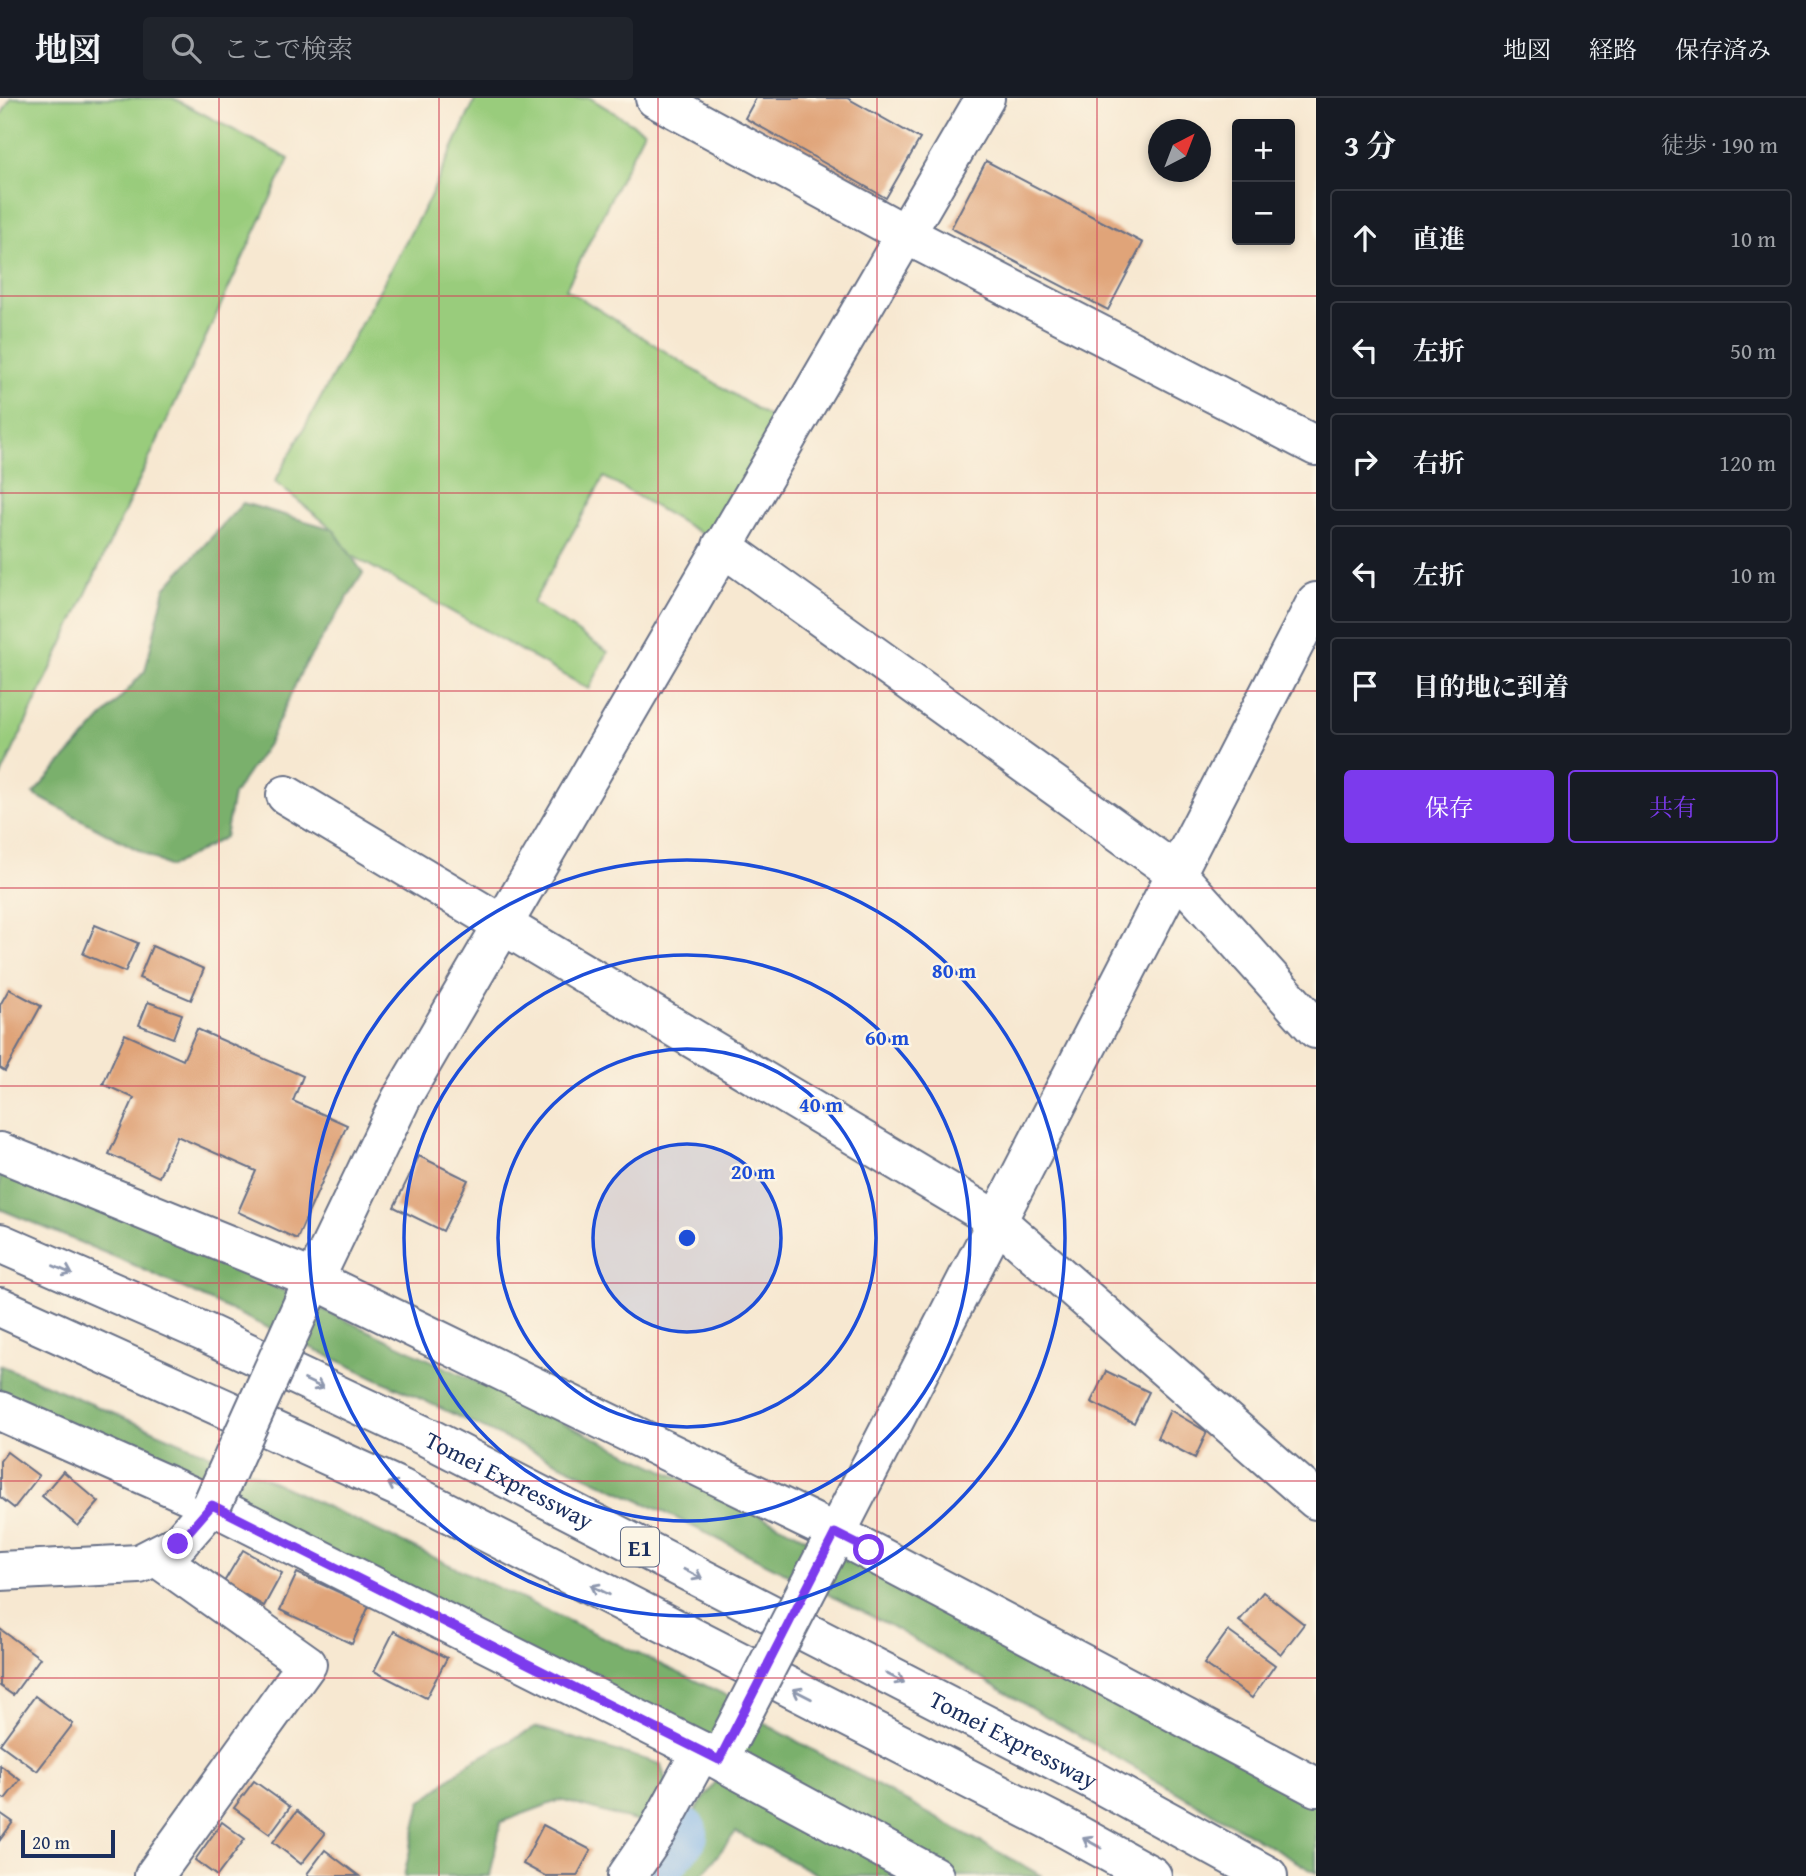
<!DOCTYPE html>
<html lang="ja">
<head>
<meta charset="utf-8">
<style>
	:root { --surface:#171b24; --page:#20242c; --text:#f1f3f6; --muted:#9ea1a6; --line:#363941; --accent:#7c3aed }
	body { margin:0; font-family:"Gentium Book Plus","Noto Serif JP",serif; background:var(--page); color:var(--text) }
	.controls { position:absolute; right:21px; top:21px; display:grid; overflow:hidden; border-radius:7px; box-shadow:0 4px 10px #0003 }
	.controls button { width:63px; height:63px; display:grid; place-items:center; padding:0; border:0; border-bottom:2px solid var(--line); background:var(--surface); color:var(--text); font:35px sans-serif }
	.compass { position:absolute; left:1148px; top:21px; width:63px; height:63px; border-radius:50%; background:var(--surface); box-shadow:0 4px 10px #0003; rotate:42deg }
	.scale { position:absolute; left:21px; bottom:18px; width:94px; box-sizing:border-box; padding-left:7px; border:4px solid #1b2f5e; border-top:0; font-size:19px; line-height:24px; white-space:nowrap; color:#1b2f5e; -webkit-text-stroke:5px #fcf5e5; paint-order:stroke }
	.stop { position:absolute; width:21px; height:21px; margin:-16px; border:5px solid #7c3aed; border-radius:50%; background:#fff }
	.stop.end { background:#7c3aed; border-color:#fff; box-shadow:0 2px 7px #0008 }
	.list { margin:0; padding:0; list-style:none }
	h2 { display:flex; justify-content:space-between; align-items:center; height:91px; margin:0; padding:0 28px; font-size:30px }
	h2 small { font-size:23px; font-weight:400; color:var(--muted) }
	.list li { display:grid; grid-template-columns:46px 1fr auto; gap:21px; align-items:center; box-sizing:border-box; height:98px; margin:0 14px 14px; padding:0 14px; border:2px solid var(--line); border-radius:7px }
	.list b { display:block; font-size:26px; white-space:nowrap }
	.list em { font-size:23px; font-style:normal; color:var(--muted) }
	.actions { display:flex; gap:14px; padding:21px 28px }
	.actions a { flex:1; padding:16px 0; border:2px solid var(--accent); border-radius:7px; text-align:center; font-size:24px; color:var(--accent) }
	.actions .main { background:var(--accent); color:#fff }
	.icon { flex:none; width:38px; height:38px; fill:none; stroke:currentColor; stroke-width:2; stroke-linecap:round; stroke-linejoin:round }
	.map { position:relative; flex:none; width:1316px; height:1778px; overflow:hidden }
	header { display:flex; align-items:center; gap:42px; box-sizing:border-box; height:98px; padding:0 35px; background:var(--surface); border-bottom:2px solid var(--line) }
	header strong { font-size:33px }
	nav { display:flex; gap:38px; margin-inline-start:auto; font-size:24px }
	.search { width:490px; height:63px; background:var(--page); display:flex; align-items:center; gap:18px; box-sizing:border-box; padding:0 24px; border-radius:7px; color:var(--muted); font-size:26px }
	main { display:flex }
	aside { flex:1; background:var(--surface) }
	.map>svg:first-child { display:block }
</style>
</head>
<body>
<header>
<strong>地図</strong>
<div class="search"><svg class="icon" aria-label="search" viewBox="0 0 24 24"><circle cx="10" cy="10" r="6"/><path d="M15 15l6 6"/></svg>ここで検索</div>
<nav><a>地図</a><a>経路</a><a>保存済み</a></nav>
</header>
<main>
<div class="map">
<svg width="1316" height="1778" viewBox="0 0 1316 1778">
	<rect width="100%" height="100%" fill="#fcf5e5"/>
	<filter id="ink" filterUnits="userSpaceOnUse"><feTurbulence type="fractalNoise" baseFrequency=".0143" numOctaves="2"/><feDisplacementMap in="SourceGraphic" scale="14" xChannelSelector="R" yChannelSelector="G"/><feConvolveMatrix kernelMatrix="1 2 1 2 8 2 1 2 1" color-interpolation-filters="sRGB"/></filter>
	<filter id="wash" filterUnits="userSpaceOnUse"><feTurbulence type="fractalNoise" baseFrequency=".00686" numOctaves="4" result="noise"/><feDisplacementMap in="SourceGraphic" scale="28" xChannelSelector="R" yChannelSelector="G"/><feGaussianBlur stdDeviation="1.57" result="paint"/><feColorMatrix in="noise" values="0 0 0 0 0 0 0 0 0 0 0 0 0 0 0 0 0 1.4 0 .05"/><feComposite in="paint" operator="in"/></filter>
	<g filter="url(#wash)">
		<rect width="100%" height="100%" fill="#f7e8d1"/>
		<g fill="#99cc7c" stroke="#5a7e6d" stroke-width="2">
			<path d="M11 0H173L289 61 0 680V19Z"/>
			<path d="M476 0H590L644 33 566 191 790 332 709 440 604 379 533 505 608 554 589 591 351 457 333 431 275 384 429 101Z"/>
		</g>
		<g fill="#7ab06c" stroke="#4a7065" stroke-width="2">
			<path d="M243 405 333 431 363 475 302 572 268 646 233 697 225 739 170 769 33 696 145 573 165 490Z"/>
			<path d="M0 1059 790 1432 1316 1695V1775L887 1526 670 1417 127 1164 0 1111Z"/>
			<path d="M0 1267 272 1383 732 1600 712 1643 0 1318Z"/>
			<path d="M760 1623 1042 1778H820L736 1734 701 1778H648L678 1735 560 1702 501 1724 490 1778H404L421 1704 469 1665 536 1629 661 1666 680 1734Z"/>
		</g>
		<g fill="none" stroke-linecap="round" stroke-linejoin="round">
			<path stroke="#7ab1e9" stroke-width="56" d="M646 1778 680 1736"/>
		</g>
		<g id="blocks">
			<g fill="#e0a479">
				<path d="M756 0H847L920 41 886 100 745 20Z"/>
				<path d="M986 63 1143 145 1108 212 951 130Z"/>
				<path d="M95 827 138 845 125 874 83 856Z"/>
				<path d="M152 848 204 871 191 902 139 880Z"/>
				<path d="M9 891 41 908 5 973 0 970V907Z"/>
				<path d="M148 904 182 916 173 940 139 927Z"/>
				<path d="M197 931 303 978 293 1003 347 1027 297 1141 238 1114 256 1073 177 1038 159 1079 109 1056 134 1000 103 986 125 936 183 962Z"/>
				<path d="M419 1058 468 1082 443 1133 394 1109Z"/>
				<path d="M1106 1273 1149 1294 1134 1325 1091 1304Z"/>
				<path d="M1170 1312 1207 1334 1195 1360 1157 1340Z"/>
				<path d="M7 1354 39 1378 14 1410 0 1399V1363Z"/>
				<path d="M63 1373 99 1404 78 1428 42 1398Z"/>
				<path d="M243 1452 282 1475 264 1508 224 1484Z"/>
				<path d="M297 1475 369 1508 352 1546 280 1512Z"/>
				<path d="M1263 1494 1304 1526 1281 1556 1239 1523Z"/>
				<path d="M0 1531 40 1560 13 1597 0 1588Z"/>
				<path d="M394 1533 447 1560 426 1600 374 1573Z"/>
				<path d="M1228 1533 1275 1567 1252 1600 1204 1566Z"/>
				<path d="M35 1598 73 1626 37 1673 0 1646Z"/>
				<path d="M0 1667 20 1682 5 1701 0 1698Z"/>
				<path d="M254 1683 290 1709 270 1736 234 1710Z"/>
				<path d="M297 1713 325 1736 301 1766 273 1744Z"/>
				<path d="M0 1715 13 1724 0 1742Z"/>
				<path d="M222 1724 245 1741 217 1778 195 1762Z"/>
				<path d="M543 1727 591 1752 577 1778H545L523 1766Z"/>
				<path d="M325 1752 359 1778H309L307 1776Z"/>
			</g>
		</g>
	</g>
	<g filter="url(#ink)">
		<use href="#blocks" fill-opacity="0" stroke="#687086" stroke-width="2"/>
		<g fill="none" stroke-linecap="round" stroke-linejoin="round">
			<g stroke="#687086" stroke-width="42">
				<g id="minor">
					<path d="M655 0 905 136 1316 348"/>
					<path d="M722 448 1175 774 1316 931"/>
					<path d="M286 697 996 1122 1316 1402"/>
					<path d="M0 1054 315 1182 835 1435 1316 1689"/>
					<path d="M305 1201 401 1001 985 0"/>
					<path d="M0 1313 212 1407 719 1662 934 1778"/>
					<path d="M828 1451 1316 504"/>
					<path d="M0 1473 139 1466 178 1446 212 1407"/>
					<path d="M154 1778 307 1566 155 1458"/>
					<path d="M627 1778 657 1734 701 1653"/>
				</g>
			</g>
			<g stroke="#687086" stroke-width="42">
				<g id="highway">
					<path id="s1" d="M0 1145 204 1234 427 1339 1093 1682 1268 1778"/>
					<path d="M0 1209 400 1390 1065 1730 1152 1778"/>
				</g>
			</g>
			<use href="#minor" stroke="#fff" stroke-width="38"/>
			<use href="#highway" stroke="#fff" stroke-width="38"/>
			<g stroke="#687086" stroke-width="42" stroke-linecap="butt">
				<g id="minor-bridge">
					<path d="M212 1407 305 1201"/>
					<path d="M729 1642 828 1451"/>
				</g>
			</g>
			<use href="#minor-bridge" stroke="#fff" stroke-width="38"/>
		</g>
		<defs><path id="oneway-shaft" d="M-6 0H5M1.5-3L5.5 0L1.5 3" fill="none" stroke-width="1.6" stroke-linecap="round" stroke-linejoin="round" transform="scale(1.75)"/></defs>
		<g stroke="#8d97ae">
			<use href="#oneway-shaft" transform="translate(63 1172) rotate(24)"/>
			<use href="#oneway-shaft" transform="translate(314 1286) rotate(25)"/>
			<use href="#oneway-shaft" transform="translate(397 1389) rotate(-154)"/>
			<use href="#oneway-shaft" transform="translate(693 1476) rotate(27)"/>
			<use href="#oneway-shaft" transform="translate(600 1492) rotate(-153)"/>
			<use href="#oneway-shaft" transform="translate(895 1580) rotate(27)"/>
			<use href="#oneway-shaft" transform="translate(802 1596) rotate(-153)"/>
			<use href="#oneway-shaft" transform="translate(1092 1745) rotate(-151)"/>
		</g>
	</g>
	<g fill="none" stroke-linecap="round" stroke-linejoin="round" filter="url(#ink)">
		<path stroke="#7c3aed" stroke-width="9" d="M178 1446 212 1407 719 1662 835 1435 869 1452"/>
	</g>
	<path fill="none" stroke="#d1495b" stroke-width="2" stroke-opacity="0.55" d="M219 0V1778M439 0V1778M658 0V1778M877 0V1778M1097 0V1778M0 198H1316M0 395H1316M0 593H1316M0 790H1316M0 988H1316M0 1185H1316M0 1383H1316M0 1580H1316"/>
	<circle cx="687" cy="1140" r="94" fill="#1d4ed8" fill-opacity=".12"/>
	<g fill="none" stroke="#1d4ed8" stroke-width="3.5">
		<circle cx="687" cy="1140" r="94"/>
		<circle cx="687" cy="1140" r="189"/>
		<circle cx="687" cy="1140" r="283"/>
		<circle cx="687" cy="1140" r="378"/>
	</g>
	<g text-anchor="middle" dominant-baseline="central" stroke-width="5" stroke-linejoin="round" paint-order="stroke">
		<rect fill="#fcf5e5" stroke="#5e6a86" stroke-width="2" x="621" y="1429.5" width="38" height="39" rx="5"/>
		<g font-size="23" font-weight="bold" fill="#1b2f5e">
			<text x="640" y="1449">E1</text>
		</g>
		<g font-size="24" fill="#1b2f5e" stroke="#fcf5e5">
			<text stroke="none"><textPath href="#s1" startOffset="562">Tomei Expressway</textPath></text>
			<text stroke="none"><textPath href="#s1" startOffset="1129">Tomei Expressway</textPath></text>
		</g>
	</g>
	<circle cx="687" cy="1140" r="10" fill="#1d4ed8" stroke="#fcf5e5" stroke-width="3.5"/>
	<g font-size="21" text-anchor="middle" font-weight="bold" fill="#1d4ed8" stroke="#fcf5e5" stroke-width="5" stroke-linejoin="round" paint-order="stroke">
		<text x="954" y="880">80 m</text>
		<text x="887" y="947">60 m</text>
		<text x="821" y="1014">40 m</text>
		<text x="753" y="1081">20 m</text>
	</g>
</svg>
<div class="controls">
<button>+</button>
<button>−</button>
</div>
<svg class="compass" viewBox="-18 -18 36 36"><path d="M0-13l5 13h-10z" fill="#e53935"/><path d="M0 13l5-13h-10z" fill="#9ea1a6"/></svg>
<div class="scale">20 m</div>
<div class="stop" style="left:869px;top:1452px"></div>
<div class="stop end" style="left:178px;top:1446px"></div>
</div>
<aside>
<h2>3 分<small>徒歩 · 190 m</small></h2>
<ul class="list">
<li><svg class="icon" aria-label="ahead" viewBox="0 0 24 24"><path d="M12 20V5M6 11l6-6 6 6"/></svg><div><b>直進</b></div><em>10 m</em></li>
<li><svg class="icon" aria-label="left" viewBox="0 0 24 24"><path d="M17 20v-9H6M10 6l-5 5 5 5"/></svg><div><b>左折</b></div><em>50 m</em></li>
<li><svg class="icon" aria-label="right" viewBox="0 0 24 24"><path d="M7 20v-9h11M14 6l5 5-5 5"/></svg><div><b>右折</b></div><em>120 m</em></li>
<li><svg class="icon" aria-label="left" viewBox="0 0 24 24"><path d="M17 20v-9H6M10 6l-5 5 5 5"/></svg><div><b>左折</b></div><em>10 m</em></li>
<li><svg class="icon" aria-label="arrive" viewBox="0 0 24 24"><path d="M6 21V4h12l-3 4 3 4H6"/></svg><div><b>目的地に到着</b></div></li>
</ul>
<div class="actions"><a class="main">保存</a><a>共有</a></div>
</aside>
</main>
</body>
</html>
